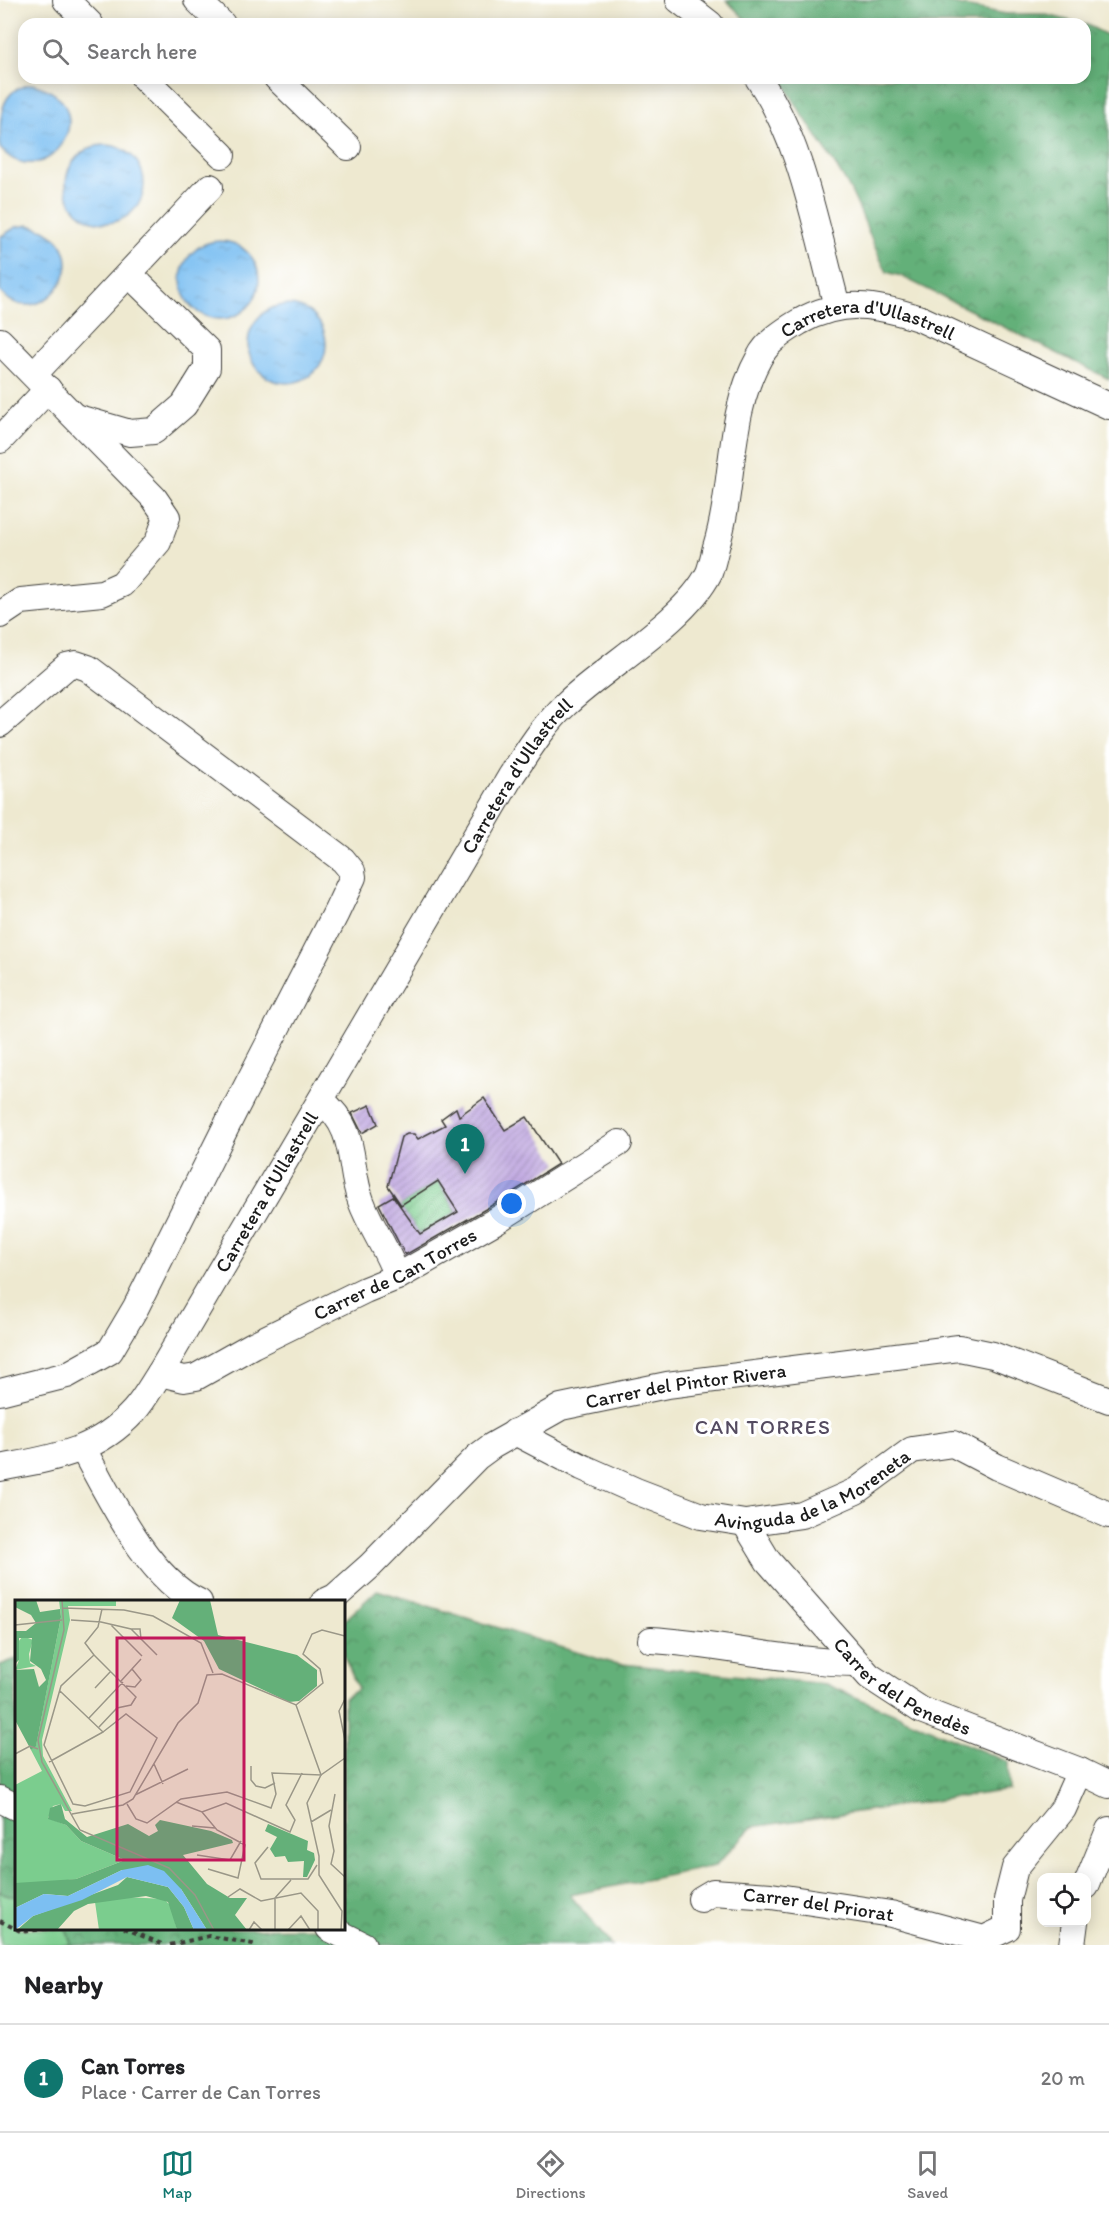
<!DOCTYPE html>
<html lang="en">
<head>
<meta charset="utf-8">
<style>
	:root { --surface:#fff; --page:#f6f6f6; --text:#202124; --muted:#757577; --line:#e0e0e0; --accent:#0f766e }
	body { margin:0; font-family:Itim,sans-serif; background:var(--page); color:var(--text) }
	.controls { position:absolute; right:18px; bottom:18px; display:grid; overflow:hidden; border-radius:12px; box-shadow:0 3px 15px #0003 }
	.controls button { width:54px; height:54px; display:grid; place-items:center; padding:0; border:0; border-bottom:2px solid var(--line); background:var(--surface); color:var(--text); font:30px sans-serif }
	.you { position:absolute; left:512px; top:1204px; width:21px; height:21px; margin:-15px; border:4px solid #fff; border-radius:50%; background:#1a73e8; box-shadow:0 0 0 9px #1a73e833 }
	.badge { display:grid; place-items:center; width:39px; height:39px; border-radius:50%; background:var(--accent); color:#fff; font-size:20px; font-weight:700 }
	.pin { position:absolute; translate:-50% -50px; filter:drop-shadow(0 2px 3px #0008) }
	.pin::after { content:''; position:absolute; top:32px; width:21px; height:18px; background:inherit; clip-path:polygon(0 0,100% 0,50% 100%) }
	.list { margin:0; padding:0; list-style:none }
	h2 { display:flex; justify-content:space-between; align-items:center; height:78px; margin:0; padding:0 24px; font-size:26px }
	h2 small { font-size:20px; font-weight:400; color:var(--muted) }
	.list li { display:grid; grid-template-columns:39px 1fr auto; gap:18px; align-items:center; box-sizing:border-box; height:108px; padding:0 24px; border-top:2px solid var(--line) }
	.list b { display:block; font-size:22px; white-space:nowrap }
	.list p { margin:0; font-size:20px; white-space:nowrap; color:var(--muted) }
	.list em { font-size:20px; font-style:normal; color:var(--muted) }
	.icon { flex:none; width:33px; height:33px; fill:none; stroke:currentColor; stroke-width:2; stroke-linecap:round; stroke-linejoin:round }
	.map { position:relative; flex:none; width:1109px; height:1945px; overflow:hidden }
	.search { position:absolute; background:var(--surface); box-shadow:0 3px 15px #0003; left:18px; right:18px; top:18px; height:66px; display:flex; align-items:center; gap:15px; box-sizing:border-box; padding:0 21px; border-radius:18px; color:var(--muted); font-size:22px }
	.sheet { height:186px; background:var(--surface) }
	nav { display:flex; justify-content:space-around; align-items:center; box-sizing:border-box; height:84px; border-top:2px solid var(--line); background:var(--surface); font-size:16px; color:var(--muted) }
	nav a { display:grid; justify-items:center; gap:3px }
	nav .on { color:var(--accent) }
	.map>svg:first-child { display:block }
</style>
</head>
<body>
<div class="map">
<svg width="1109" height="1945" viewBox="0 0 1109 1945">
	<defs>
		<pattern id="forest-crowns" width="20" height="18" patternUnits="userSpaceOnUse" patternTransform="scale(1.5)"><rect width="20" height="18" fill="#64b079"/><path d="M2 6a3 3 0 1 1 6 0M12 15a3 3 0 1 1 6 0" fill="none" stroke="#528e62"/></pattern>
		<pattern id="garden-furrows" width="10" height="10" patternUnits="userSpaceOnUse" patternTransform="scale(1.5)"><rect width="10" height="10" fill="#7bcd8e"/><path d="M-1 1l2-2M0 10L10 0M9 11l2-2" fill="none" stroke="#6aaf7a"/></pattern>
		<pattern id="water-ripples" width="26" height="14" patternUnits="userSpaceOnUse" patternTransform="scale(1.5)"><rect width="26" height="14" fill="#7cbff2"/><path d="M2 4q2-2 4 0t4 0M15 11q2-2 4 0t4 0" fill="none" stroke="#6ba4cf"/></pattern>
		<pattern id="building-hatch" width="6" height="6" patternUnits="userSpaceOnUse" patternTransform="scale(1.5)"><rect width="6" height="6" fill="#bca2df"/><path d="M-1 1l2-2M0 6l6-6M5 7l2-2" fill="none" stroke="#9883b4"/></pattern>
	</defs>
	<rect width="100%" height="100%" fill="#fff"/>
	<filter id="ink" filterUnits="userSpaceOnUse"><feTurbulence type="fractalNoise" baseFrequency=".0167" numOctaves="2"/><feDisplacementMap in="SourceGraphic" scale="12" xChannelSelector="R" yChannelSelector="G"/><feConvolveMatrix kernelMatrix="1 2 1 2 8 2 1 2 1" color-interpolation-filters="sRGB"/></filter>
	<filter id="wash" filterUnits="userSpaceOnUse"><feTurbulence type="fractalNoise" baseFrequency=".008" numOctaves="4" result="noise"/><feDisplacementMap in="SourceGraphic" scale="24" xChannelSelector="R" yChannelSelector="G"/><feGaussianBlur stdDeviation="1.35" result="paint"/><feColorMatrix in="noise" values="0 0 0 0 0 0 0 0 0 0 0 0 0 0 0 0 0 1.4 0 .05"/><feComposite in="paint" operator="in"/></filter>
	<g filter="url(#wash)">
		<rect width="100%" height="100%" fill="#eee9d0"/>
		<path fill="#7bcd8e" stroke="#4c7455" stroke-width="1.5" d="M0 1892 16 1897V1928L66 1929 71 1943 67 1945H0Z"/>
		<g fill="url(#forest-crowns)" stroke="#40664a" stroke-width="1.5">
			<path d="M726 0H933L1006 14H1042L1084 24H750Z"/>
			<path d="M1085 24 1109 36V379L901 276 887 272C871 244 863 212 847 184 826 148 800 115 781 78H1085Z"/>
			<path d="M377 1590 612 1663 825 1684 1008 1762 1009 1790 752 1827 715 1866 570 1895 611 1945H67L71 1942 66 1929 344 1928V1698L358 1689 344 1656V1621Z"/>
			<path d="M16 1659V1897L0 1892V1665Z"/>
		</g>
		<path fill="url(#garden-furrows)" stroke="#4c7455" stroke-width="1.5" d="M438 1181 457 1212 420 1234 400 1206Z"/>
		<g fill="url(#water-ripples)" stroke="#4c6e87" stroke-width="1.5">
			<path d="M32 84C111 104 45 200 0 148 0 114 0 89 32 84Z"/>
			<circle cx="105" cy="184" r="39"/>
			<path d="M29 225C110 245 42 339 0 292V237L16 227Z"/>
			<circle cx="220" cy="280" r="39"/>
			<circle cx="287" cy="344" r="39"/>
		</g>
		<g id="blocks">
			<g fill="url(#building-hatch)">
				<path d="M484 1098 505 1130 527 1117 558 1164 489 1207 405 1255 379 1204 393 1196 420 1234 458 1212 438 1181 401 1205 388 1186 401 1137 407 1134H414L418 1139 445 1125 441 1119 456 1108 459 1116Z"/>
				<path d="M370 1105 378 1124 362 1133 352 1113Z"/>
			</g>
		</g>
	</g>
	<g filter="url(#ink)">
		<use href="#blocks" fill-opacity="0" stroke="#3c3b37" stroke-width="1.5"/>
		<g fill="none" stroke-linecap="round" stroke-linejoin="round">
			<g stroke="#3c3b37" stroke-width="28">
				<g id="minor">
					<path d="M66 0 90 24"/>
					<path d="M197 0 222 24"/>
					<path d="M679 0 710 24"/>
					<path d="M144 78 222 155"/>
					<path d="M277 78 348 147"/>
					<path d="M758 78C802 141 817 233 837 306"/>
					<path d="M0 341 154 498 167 517 158 542 122 584 102 593 21 601 0 615"/>
					<path d="M34 374 210 187"/>
					<path d="M78 418 130 433 154 431 184 405 207 368V350L129 274"/>
					<path d="M0 440 48 389"/>
					<path d="M0 724 67 666 76 664 88 668 343 860 352 871 353 877 336 913 234 1111 136 1307 110 1351 67 1375 0 1392"/>
					<path d="M321 1100C359 1131 347 1163 361 1201 371 1228 388 1250 397 1277"/>
					<path id="s1" d="M160 1373 184 1379 196 1377 253 1345 365 1290 397 1277 497 1220 619 1143"/>
					<path id="s2" d="M515 1432 582 1467 636 1491 701 1516 745 1523 802 1515 856 1491 912 1450 953 1444 997 1467 1109 1515"/>
					<path d="M83 1449C109 1496 148 1579 199 1602"/>
					<path id="s3" d="M0 1468C52 1458 96 1453 134 1411 144 1400 152 1385 160 1373L511 776C528 751 544 724 566 704 606 666 685 621 709 573 712 565 714 555 716 547 735 485 727 415 759 358 767 342 784 331 799 322 842 298 876 304 921 319L1109 406"/>
					<path id="s4" d="M745 1523 768 1561 869 1676 921 1710 1080 1771 1109 1785"/>
					<path id="s5" d="M324 1602 335 1597 370 1566 477 1457 492 1446 561 1407 667 1385 959 1348 993 1355 1109 1400"/>
					<path d="M651 1640C720 1644 787 1662 857 1663"/>
					<path d="M0 1799 16 1807"/>
					<path d="M1086 1886 1109 1830"/>
					<path id="s6" d="M701 1899 713 1892 771 1896 825 1904 891 1914 984 1939 1007 1928V1900L1015 1868 1063 1809 1080 1771"/>
					<path d="M329 1928 363 1945"/>
					<path d="M1072 1945 1075 1922"/>
				</g>
			</g>
			<g stroke="#3c3b37" stroke-width="4" stroke-dasharray="4.5 4.5" stroke-linecap="butt">
				<path d="M0 1921 22 1932 49 1928"/>
				<path d="M124 1928 164 1945"/>
				<path d="M170 1945 209 1936 258 1945"/>
			</g>
			<use href="#minor" stroke="#fff" stroke-width="26"/>
		</g>
	</g>
	<g text-anchor="middle" dominant-baseline="central" stroke-width="6" stroke-linejoin="round" paint-order="stroke">
		<g font-size="20" fill="#1c1c1c" stroke="#fff">
			<text stroke="none"><textPath href="#s3" startOffset="1521">Carretera d'Ullastrell</textPath></text>
			<text stroke="none"><textPath href="#s3" startOffset="891">Carretera d'Ullastrell</textPath></text>
			<text stroke="none"><textPath href="#s3" startOffset="405">Carretera d'Ullastrell</textPath></text>
			<text stroke="none"><textPath href="#s1" startOffset="261">Carrer de Can Torres</textPath></text>
			<text stroke="none"><textPath href="#s5" startOffset="436">Carrer del Pintor Rivera</textPath></text>
			<text stroke="none"><textPath href="#s2" startOffset="324">Avinguda de la Moreneta</textPath></text>
			<text stroke="none"><textPath href="#s4" startOffset="231">Carrer del Penedès</textPath></text>
			<text stroke="none"><textPath href="#s6" startOffset="120">Carrer del Priorat</textPath></text>
		</g>
		<g font-size="21" letter-spacing="1.5" fill="#544b60" stroke="#fff">
			<text x="763" y="1426">CAN TORRES</text>
		</g>
	</g>
	<g transform="translate(15 1600)">
		<rect width="330" height="330" fill="#eee9d0"/>
		<path d="M44 0H101V6H53L55 20 27 140 28 156 57 211H50L46 204 38 206 33 218 51 225 66 241 110 260 61 279 12 285 0 283V185L27 171 16 150 21 145 46 17ZM8 36 18 40 14 54 15 63 21 66 0 70 4 60 3 42ZM111 297 149 299 156 306 162 330H84L80 302Z" fill="#7bcd8e"/>
		<path d="M0 0H21L25 12 45 9 46 17 21 146 16 150 0 120V70L19 69 24 87 31 80 26 69 15 61 17 38H4V60L0 64V31H11L21 23 16 15 0 7ZM165 0H195L203 35 282 55 302 70V86L284 101 274 102 204 69 189 41 157 18ZM46 204 50 219 72 237 113 224 134 236 143 231 140 225 145 220 196 231 217 240 218 243 168 255 192 284 215 298H232L220 315 232 330H192L166 289 107 270 53 296 29 294 0 308V283L61 279 110 260 66 241 51 225 33 219 35 208ZM253 224 293 241 292 250 299 253 300 260 292 277H288L289 261 273 262 270 256 260 257 255 249 262 237 250 231ZM112 277 153 287 169 307 179 330H162L153 302 131 296 73 304 59 311 42 330H2L18 316 103 285Z" fill="#64b079"/>
		<path d="M133 265 149 271 166 289 192 330H179L169 307 153 287 112 277 67 300 18 316 0 330V308L29 294 53 296 107 270Z" fill="#7cbff2"/>
		<path fill="none" stroke="#9a9788" stroke-width="1.5" d="M47 0 49 30 23 140 27 162 65 230 154 268 180 295 199 330M48 8 109 10 138 16 186 43 198 73M87 9 83 27 70 43 79 55 46 86 29 145 58 204 70 206 115 192 142 138 111 114 88 132M56 20 86 22 116 29 142 55M0 25 47 20M96 25 127 56M116 29H125L126 39M79 55 121 97 116 105 102 108 84 127M106 81 126 59M111 86 120 87 126 80 117 69M80 88 96 71M330 99 324 111 330 140M74 118 108 82M0 154 15 146 23 149M34 162 88 132 45 91M139 164 148 184M236 166V180L241 186 250 188 260 183M320 194 314 226 319 251 316 264 330 277M120 195 173 169M161 202 187 212 211 203 275 232 280 220 271 205 287 173M112 204 121 219 132 223 166 199 212 192 256 208 261 194 257 173 306 175 281 105M187 212 202 230 230 245 223 278 193 269M57 214 108 205 118 199 163 123 183 103 192 75 207 74 281 105 308 83 305 69 288 54 297 34 307 30 330 36M296 222 316 210M177 226 200 228M253 247 240 263 246 279H293L302 265M182 255 215 260 226 241M213 297 225 289 246 301 286 293 303 311V330M259 299 276 280M234 330 239 322 247 330M260 330V299M273 330 286 316 295 330M326 330 327 311 304 275V256L292 203 306 175 330 158"/>
		<path fill="#c2185b" fill-opacity="0.15" stroke="#c2185b" stroke-width="3" d="M102 38H229V260H102Z"/>
		<rect width="330" height="330" fill="none" stroke="#1c1c1c" stroke-width="3"/>
	</g>
</svg>
<div class="controls">
<button><svg class="icon" aria-label="locate" viewBox="0 0 24 24"><circle cx="12" cy="12" r="6"/><path d="M12 2v4M12 18v4M2 12h4M18 12h4"/></svg></button>
</div>
<div class="you"></div>
<div class="pin badge" style="left:465px;top:1174px">1</div>
<div class="search"><svg class="icon" aria-label="search" viewBox="0 0 24 24"><circle cx="10" cy="10" r="6"/><path d="M15 15l6 6"/></svg>Search here</div>
</div>
<section class="sheet">
<h2>Nearby<small></small></h2>
<ul class="list">
<li><span class="badge">1</span><div><b>Can Torres</b><p>Place · Carrer de Can Torres</p></div><em>20 m</em></li>
</ul>
</section>
<nav>
<a class="on"><svg class="icon" aria-label="map" viewBox="0 0 24 24"><path d="M3 6l6-2 6 2 6-2v14l-6 2-6-2-6 2zM9 4v14M15 6v14"/></svg>Map</a>
<a><svg class="icon" aria-label="directions" viewBox="0 0 24 24"><path d="M12 3l9 9-9 9-9-9zM9 14v-3h6M13 9l2 2-2 2"/></svg>Directions</a>
<a><svg class="icon" aria-label="saved" viewBox="0 0 24 24"><path d="M7 4h10v16l-5-4-5 4z"/></svg>Saved</a>
</nav>
</body>
</html>
